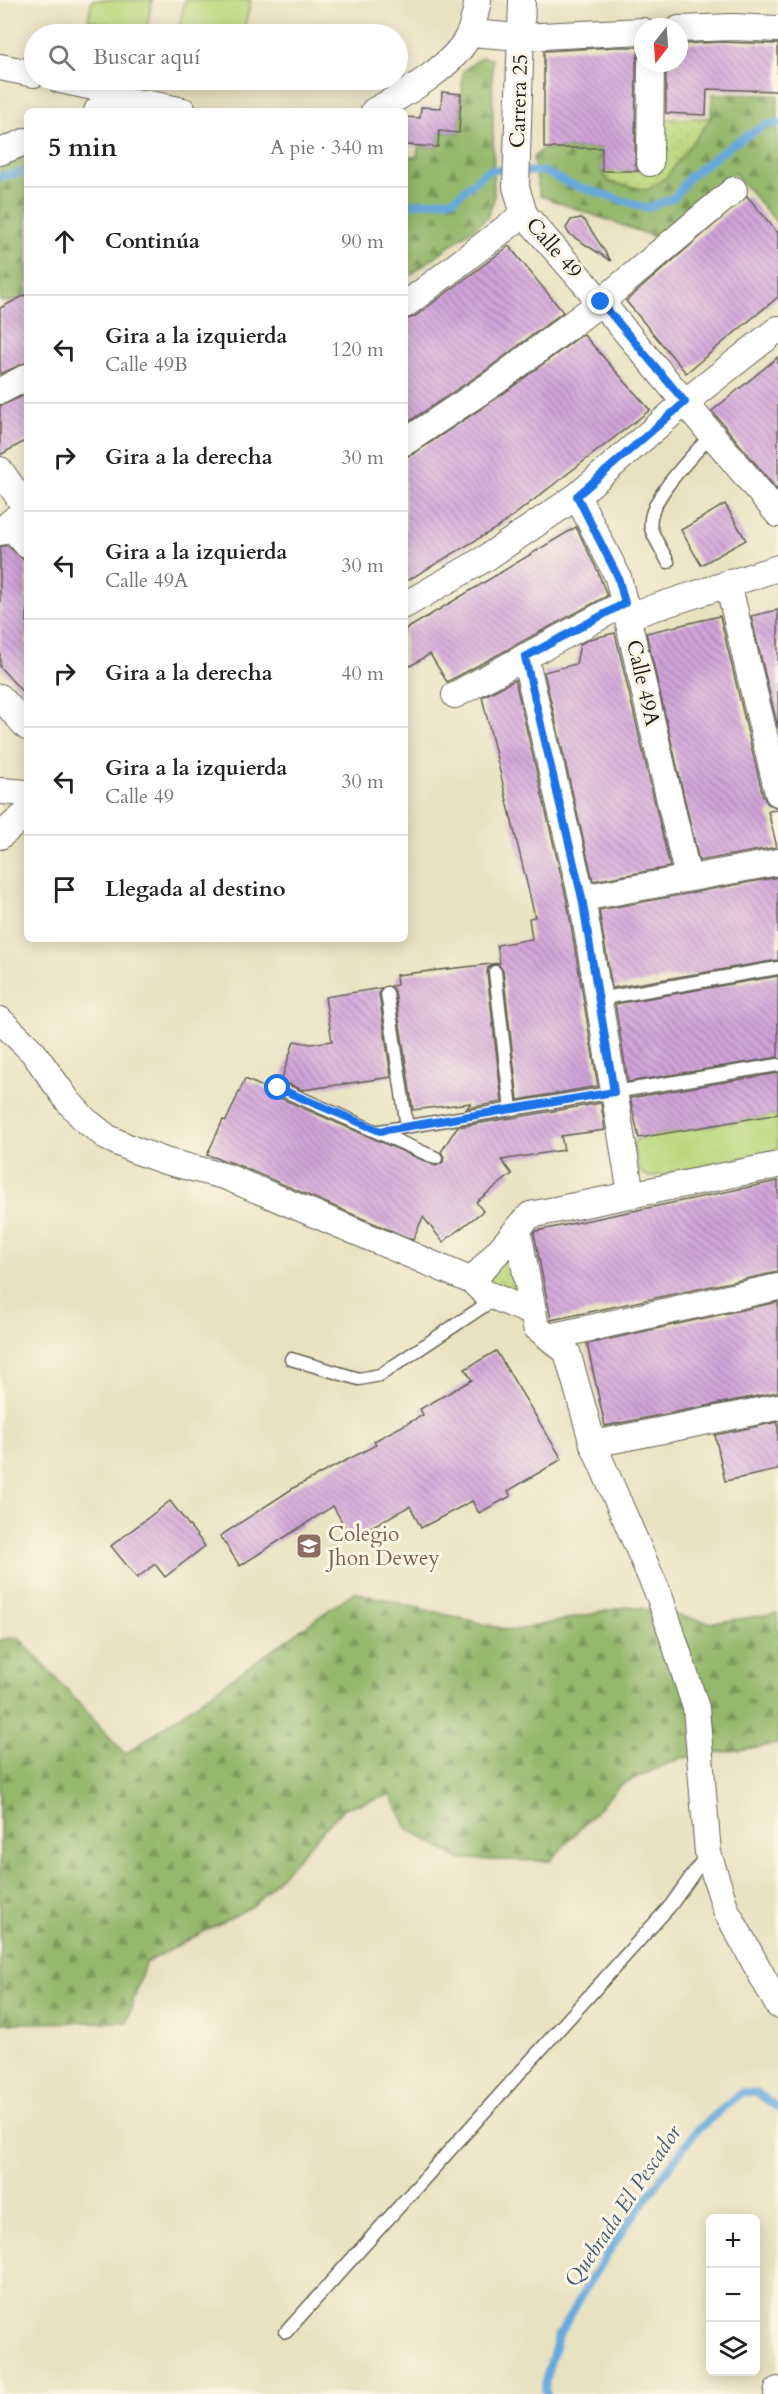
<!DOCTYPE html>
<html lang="es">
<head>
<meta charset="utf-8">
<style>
	:root { --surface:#fff; --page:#f6f6f6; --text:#222; --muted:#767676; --line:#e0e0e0 }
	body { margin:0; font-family:Cardo,serif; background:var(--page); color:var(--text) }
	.controls { position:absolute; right:18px; bottom:18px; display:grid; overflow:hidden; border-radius:9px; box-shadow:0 3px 15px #0003 }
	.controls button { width:54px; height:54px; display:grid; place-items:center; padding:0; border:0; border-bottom:2px solid var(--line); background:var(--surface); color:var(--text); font:30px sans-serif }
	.compass { position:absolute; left:634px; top:18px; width:54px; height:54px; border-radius:50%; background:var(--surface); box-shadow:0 3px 15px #0003; rotate:197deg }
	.stop { position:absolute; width:18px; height:18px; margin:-14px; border:4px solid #1a73e8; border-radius:50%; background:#fff }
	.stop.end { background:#1a73e8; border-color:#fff; box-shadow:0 2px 6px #0008 }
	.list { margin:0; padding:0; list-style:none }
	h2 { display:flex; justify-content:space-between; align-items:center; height:78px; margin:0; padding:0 24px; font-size:26px }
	h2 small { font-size:20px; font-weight:400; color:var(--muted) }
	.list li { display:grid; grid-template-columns:39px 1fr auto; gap:18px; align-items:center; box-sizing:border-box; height:108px; padding:0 24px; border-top:2px solid var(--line) }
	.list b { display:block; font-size:22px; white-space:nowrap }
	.list p { margin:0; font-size:20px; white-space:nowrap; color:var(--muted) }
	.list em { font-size:20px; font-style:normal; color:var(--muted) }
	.icon { flex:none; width:33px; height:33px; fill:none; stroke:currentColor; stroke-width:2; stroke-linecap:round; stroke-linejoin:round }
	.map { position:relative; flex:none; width:778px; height:2394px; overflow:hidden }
	.search { position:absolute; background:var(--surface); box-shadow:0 3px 15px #0003; left:24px; top:24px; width:384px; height:66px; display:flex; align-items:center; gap:15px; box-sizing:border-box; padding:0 21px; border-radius:33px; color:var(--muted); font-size:22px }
	.panel { position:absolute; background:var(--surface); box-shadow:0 3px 15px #0003; left:24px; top:108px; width:384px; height:834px; border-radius:9px }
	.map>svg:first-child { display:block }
</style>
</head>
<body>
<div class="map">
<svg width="778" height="2394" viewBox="0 0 778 2394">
	<defs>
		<pattern id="forest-firs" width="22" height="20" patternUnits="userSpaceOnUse" patternTransform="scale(1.5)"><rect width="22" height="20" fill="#94b86c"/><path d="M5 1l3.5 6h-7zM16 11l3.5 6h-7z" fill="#789558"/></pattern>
		<pattern id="park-dots" width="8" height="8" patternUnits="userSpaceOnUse" patternTransform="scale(1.5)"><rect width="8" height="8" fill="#bbd77d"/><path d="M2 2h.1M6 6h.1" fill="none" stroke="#a0b86b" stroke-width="1.8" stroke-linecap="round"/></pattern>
		<pattern id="building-back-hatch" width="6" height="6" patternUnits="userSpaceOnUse" patternTransform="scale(1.5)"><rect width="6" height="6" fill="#d0a3d9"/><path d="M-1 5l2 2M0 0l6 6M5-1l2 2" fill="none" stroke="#a884af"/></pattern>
	</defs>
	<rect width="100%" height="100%" fill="#fcf5e5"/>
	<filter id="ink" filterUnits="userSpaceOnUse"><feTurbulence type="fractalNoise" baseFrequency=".0167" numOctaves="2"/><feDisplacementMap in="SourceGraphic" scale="12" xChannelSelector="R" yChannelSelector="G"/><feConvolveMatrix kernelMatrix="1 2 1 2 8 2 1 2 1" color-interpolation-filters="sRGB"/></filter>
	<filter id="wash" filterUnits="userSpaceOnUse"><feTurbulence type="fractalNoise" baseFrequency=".008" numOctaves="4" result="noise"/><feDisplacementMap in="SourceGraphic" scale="24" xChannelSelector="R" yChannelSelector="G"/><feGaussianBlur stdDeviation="1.35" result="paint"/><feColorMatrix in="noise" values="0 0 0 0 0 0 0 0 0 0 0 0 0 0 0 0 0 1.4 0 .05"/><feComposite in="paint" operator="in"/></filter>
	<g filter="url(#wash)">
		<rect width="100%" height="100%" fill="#e8e1bf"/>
		<g fill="#bbd77d" stroke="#6c7a4c" stroke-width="1.5">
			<path d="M92 0H152L146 32 88 20Z"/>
			<path d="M185 0H251L243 34H190L178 32Z"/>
			<path d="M778 1114V1151L650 1177 640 1172 632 1144 639 1138Z"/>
		</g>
		<g fill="url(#forest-firs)" stroke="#586a44" stroke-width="1.5">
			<path d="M482 57 492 59 494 200 487 218 405 279V156L417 157 418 146 438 147 439 131 459 133 463 71Z"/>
			<path d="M712 94 778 95V224L734 173 655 237 540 196 533 157 544 148H602V171L609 182 647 190 711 118Z"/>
			<path d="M27 156V294L12 302 0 301V165Z"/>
			<path d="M354 1592 512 1631 630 1606 713 1623 778 1613V1744L681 1758 620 1785 550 1861 459 1859 407 1828 391 1795 344 1808 253 1906 145 1963 127 2022 0 2023V1640L18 1637 125 1754Z"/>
		</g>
		<g fill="url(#park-dots)" stroke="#6c7a4c" stroke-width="1.5">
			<path d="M711 118 666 177 647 190 609 182 602 171H658L660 119Z"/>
			<path d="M504 1257 511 1258 518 1289 509 1293 485 1281Z"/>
		</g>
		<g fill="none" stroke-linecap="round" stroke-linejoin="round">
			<g stroke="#67a9db" stroke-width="8">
				<path d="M0 176 27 172"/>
				<path d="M405 202 412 204 454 199 488 170 545 172 570 184 647 208 675 197 689 177 733 144 765 125 778 123"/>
				<path d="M547 2394 545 2391 546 2378 558 2337 591 2279 626 2226 695 2132 742 2092 757 2093 778 2108"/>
			</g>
		</g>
		<g id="blocks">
			<g fill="url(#building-back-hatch)">
				<path d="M722 42 778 44V91L707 89 706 115 666 113V63H679V44Z"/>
				<path d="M614 47H640L636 63 635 163 638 171H602V148H544V51Z"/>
				<path d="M442 92 461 94 459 133 439 131 438 147 405 145V117L420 118 421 107 441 108Z"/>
				<path d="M747 196 778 233V297L686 373 626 301Z"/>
				<path d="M581 218 585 221 611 261 569 234 566 228 571 220Z"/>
				<path d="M509 246 563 312 486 370 405 424V320L414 317Z"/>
				<path d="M27 294V362L0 374V308Z"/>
				<path d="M583 334 650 410 500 526 405 582V457L413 454 503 394Z"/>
				<path d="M778 357V491L712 411Z"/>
				<path d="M27 394V440L0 455V406Z"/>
				<path d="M725 504 746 540 701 565 681 530Z"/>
				<path d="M576 527 598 572 607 596 447 682 430 654 405 669V630Z"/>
				<path d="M7 545 27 563V697L0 667V547Z"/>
				<path d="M778 610V728L751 616Z"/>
				<path d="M720 616 763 796 768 804 778 808V810L768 811 777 847 699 861 646 633Z"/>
				<path d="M615 633 670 867 593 881 544 672 576 664 580 644 590 639Z"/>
				<path d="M515 680 567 901 598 1086 518 1100 503 971 499 965 493 964 488 968 487 973 502 1102 467 1108 471 1103 413 1110 395 992 391 986 397 985 396 975 500 963 497 945 532 939 529 918 535 917 482 697Z"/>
				<path d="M778 877V960L612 988 599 910Z"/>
				<path d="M778 976V1057L628 1082 615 1004Z"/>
				<path d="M381 988 379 994 391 1077 303 1090 281 1081 294 1041 311 1044 332 1041 325 997Z"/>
				<path d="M778 1073V1114L639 1138 630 1098Z"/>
				<path d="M245 1079 270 1090 275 1096 436 1166 443 1162 444 1157 441 1152 457 1127 601 1103 605 1130 561 1136 564 1150 501 1160 512 1174 476 1202 483 1211 443 1242 423 1217 413 1240 233 1163 207 1155 223 1120 226 1121Z"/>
				<path d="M778 1181V1272L551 1320 534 1233 536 1231Z"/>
				<path d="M778 1302V1392L605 1426 587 1344Z"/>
				<path d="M496 1351 562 1459 508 1491 511 1496 479 1513 472 1501 421 1528 410 1506 351 1538 333 1506 240 1566 220 1536 295 1487 376 1445 374 1441 423 1415 420 1409 472 1380 465 1369Z"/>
				<path d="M778 1422V1470L725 1481 715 1435Z"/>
				<path d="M170 1501 205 1546 165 1577 155 1564 137 1578 111 1546Z"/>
			</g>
		</g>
	</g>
	<g filter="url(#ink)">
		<use href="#blocks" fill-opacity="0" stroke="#636155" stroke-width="1.5"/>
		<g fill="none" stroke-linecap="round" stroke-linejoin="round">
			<g stroke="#636155" stroke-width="15">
				<g id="service">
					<path d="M668 562C663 551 654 539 651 528 645 501 695 454 712 434"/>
					<path d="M495 972 511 1109"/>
					<path d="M387 993 407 1127"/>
					<path d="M598 999 778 968"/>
					<path d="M278 1088 436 1158"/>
					<path d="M380 1131 778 1065"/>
					<path d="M291 1359 359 1379 380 1375 496 1298"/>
					<path d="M286 2332 671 1905 707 1854"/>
				</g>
			</g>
			<g stroke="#636155" stroke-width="28">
				<g id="minor">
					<path d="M522 0 516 187 524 214 601 302 778 514"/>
					<path d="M679 29 733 27 778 29"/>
					<path d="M470 33 520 37 643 31"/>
					<path d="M0 67 34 74"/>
					<path d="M60 80 108 90 127 101"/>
					<path d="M97 111C130 97 150 103 183 111"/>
					<path d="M374 111C403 95 458 64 470 32 474 22 476 10 478 0"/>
					<path d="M0 152 27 141"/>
					<path d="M650 163 651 63"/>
					<path d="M405 305 524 214"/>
					<path d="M0 391 27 377"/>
					<path d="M405 442 495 382 601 302 734 190"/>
					<path d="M0 470 27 509"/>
					<path d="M577 496 618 577 688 878"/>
					<path d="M9 524 27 545"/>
					<path d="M0 532 27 508"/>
					<path d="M728 583 778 793"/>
					<path d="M405 605 486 558 577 496 685 402 778 329"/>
					<path d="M628 616 778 568"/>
					<path d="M525 657 582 898 631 1194"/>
					<path d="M455 695 625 603"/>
					<path d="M0 697 27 727"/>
					<path d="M0 791 27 793"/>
					<path d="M0 836 27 813"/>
					<path d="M582 898 778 862"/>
					<path d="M0 1020 33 1052 68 1101 85 1120 108 1138 132 1149 165 1161 227 1177 472 1281 485 1293 533 1313"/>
					<path d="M518 1231 536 1327 567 1352 593 1444 660 1598 696 1708 708 1853 726 1910 778 2005"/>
					<path d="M472 1281 530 1215 778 1165"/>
					<path d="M549 1337 778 1287"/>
					<path d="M593 1444 778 1407"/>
					<path d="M777 2394 778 2390"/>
				</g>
			</g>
			<use href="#service" stroke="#fff" stroke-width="12"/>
			<use href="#minor" stroke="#fff" stroke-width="26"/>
		</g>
	</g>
	<g fill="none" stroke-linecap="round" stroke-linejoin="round" filter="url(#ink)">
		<path stroke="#1a73e8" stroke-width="8" d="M278 1088 380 1131 614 1092 582 898 525 657 625 603 618 577 577 496 685 402 601 302"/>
	</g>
	<defs>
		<g id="school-square" transform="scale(1.35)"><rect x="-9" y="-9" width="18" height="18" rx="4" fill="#8d6e63" stroke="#fcf5e5"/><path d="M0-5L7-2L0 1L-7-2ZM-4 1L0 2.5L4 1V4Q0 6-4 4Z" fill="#fff"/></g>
	</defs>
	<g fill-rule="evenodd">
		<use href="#school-square" x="309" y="1546"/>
	</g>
	<g text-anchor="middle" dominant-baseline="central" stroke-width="6" stroke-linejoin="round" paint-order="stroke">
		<g font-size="21" fill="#1c1c1c" stroke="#fcf5e5">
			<text transform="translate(519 101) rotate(-88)">Carrera 25</text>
			<text transform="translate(554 248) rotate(49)">Calle 49</text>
			<text transform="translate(643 683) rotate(77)">Calle 49A</text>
		</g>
		<g font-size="21" fill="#785e54" stroke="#fcf5e5" text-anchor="start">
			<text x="328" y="1534">Colegio<tspan x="328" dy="24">Jhon Dewey</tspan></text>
		</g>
		<g font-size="22" font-style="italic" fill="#3e5b72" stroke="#fcf5e5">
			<text transform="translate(623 2206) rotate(-56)">Quebrada El Pescador</text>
		</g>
	</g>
</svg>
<div class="controls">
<button>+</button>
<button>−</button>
<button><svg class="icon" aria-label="layers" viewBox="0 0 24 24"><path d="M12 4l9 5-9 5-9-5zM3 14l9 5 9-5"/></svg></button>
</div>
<svg class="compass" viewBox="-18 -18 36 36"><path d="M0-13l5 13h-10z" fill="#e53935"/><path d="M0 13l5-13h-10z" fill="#767676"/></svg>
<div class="stop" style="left:278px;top:1088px"></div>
<div class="stop end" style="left:601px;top:302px"></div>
<div class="search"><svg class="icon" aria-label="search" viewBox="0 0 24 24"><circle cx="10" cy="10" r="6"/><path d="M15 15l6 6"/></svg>Buscar aquí</div>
<section class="panel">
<h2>5 min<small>A pie · 340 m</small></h2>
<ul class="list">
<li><svg class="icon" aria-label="ahead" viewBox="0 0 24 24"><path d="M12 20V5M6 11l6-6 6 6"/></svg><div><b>Continúa</b></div><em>90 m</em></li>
<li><svg class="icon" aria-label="left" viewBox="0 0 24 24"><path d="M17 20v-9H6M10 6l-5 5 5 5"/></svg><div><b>Gira a la izquierda</b><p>Calle 49B</p></div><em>120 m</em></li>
<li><svg class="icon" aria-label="right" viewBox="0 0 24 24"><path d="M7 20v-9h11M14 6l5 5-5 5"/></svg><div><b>Gira a la derecha</b></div><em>30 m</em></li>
<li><svg class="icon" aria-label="left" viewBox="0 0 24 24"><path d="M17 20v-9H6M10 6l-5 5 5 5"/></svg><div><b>Gira a la izquierda</b><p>Calle 49A</p></div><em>30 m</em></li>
<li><svg class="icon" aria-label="right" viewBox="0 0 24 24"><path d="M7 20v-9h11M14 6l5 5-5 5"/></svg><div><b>Gira a la derecha</b></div><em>40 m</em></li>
<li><svg class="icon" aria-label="left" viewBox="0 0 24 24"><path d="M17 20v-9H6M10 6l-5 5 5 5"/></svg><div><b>Gira a la izquierda</b><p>Calle 49</p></div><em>30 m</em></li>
<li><svg class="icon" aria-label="arrive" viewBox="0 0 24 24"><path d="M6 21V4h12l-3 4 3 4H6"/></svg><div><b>Llegada al destino</b></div></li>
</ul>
</section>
</div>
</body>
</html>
